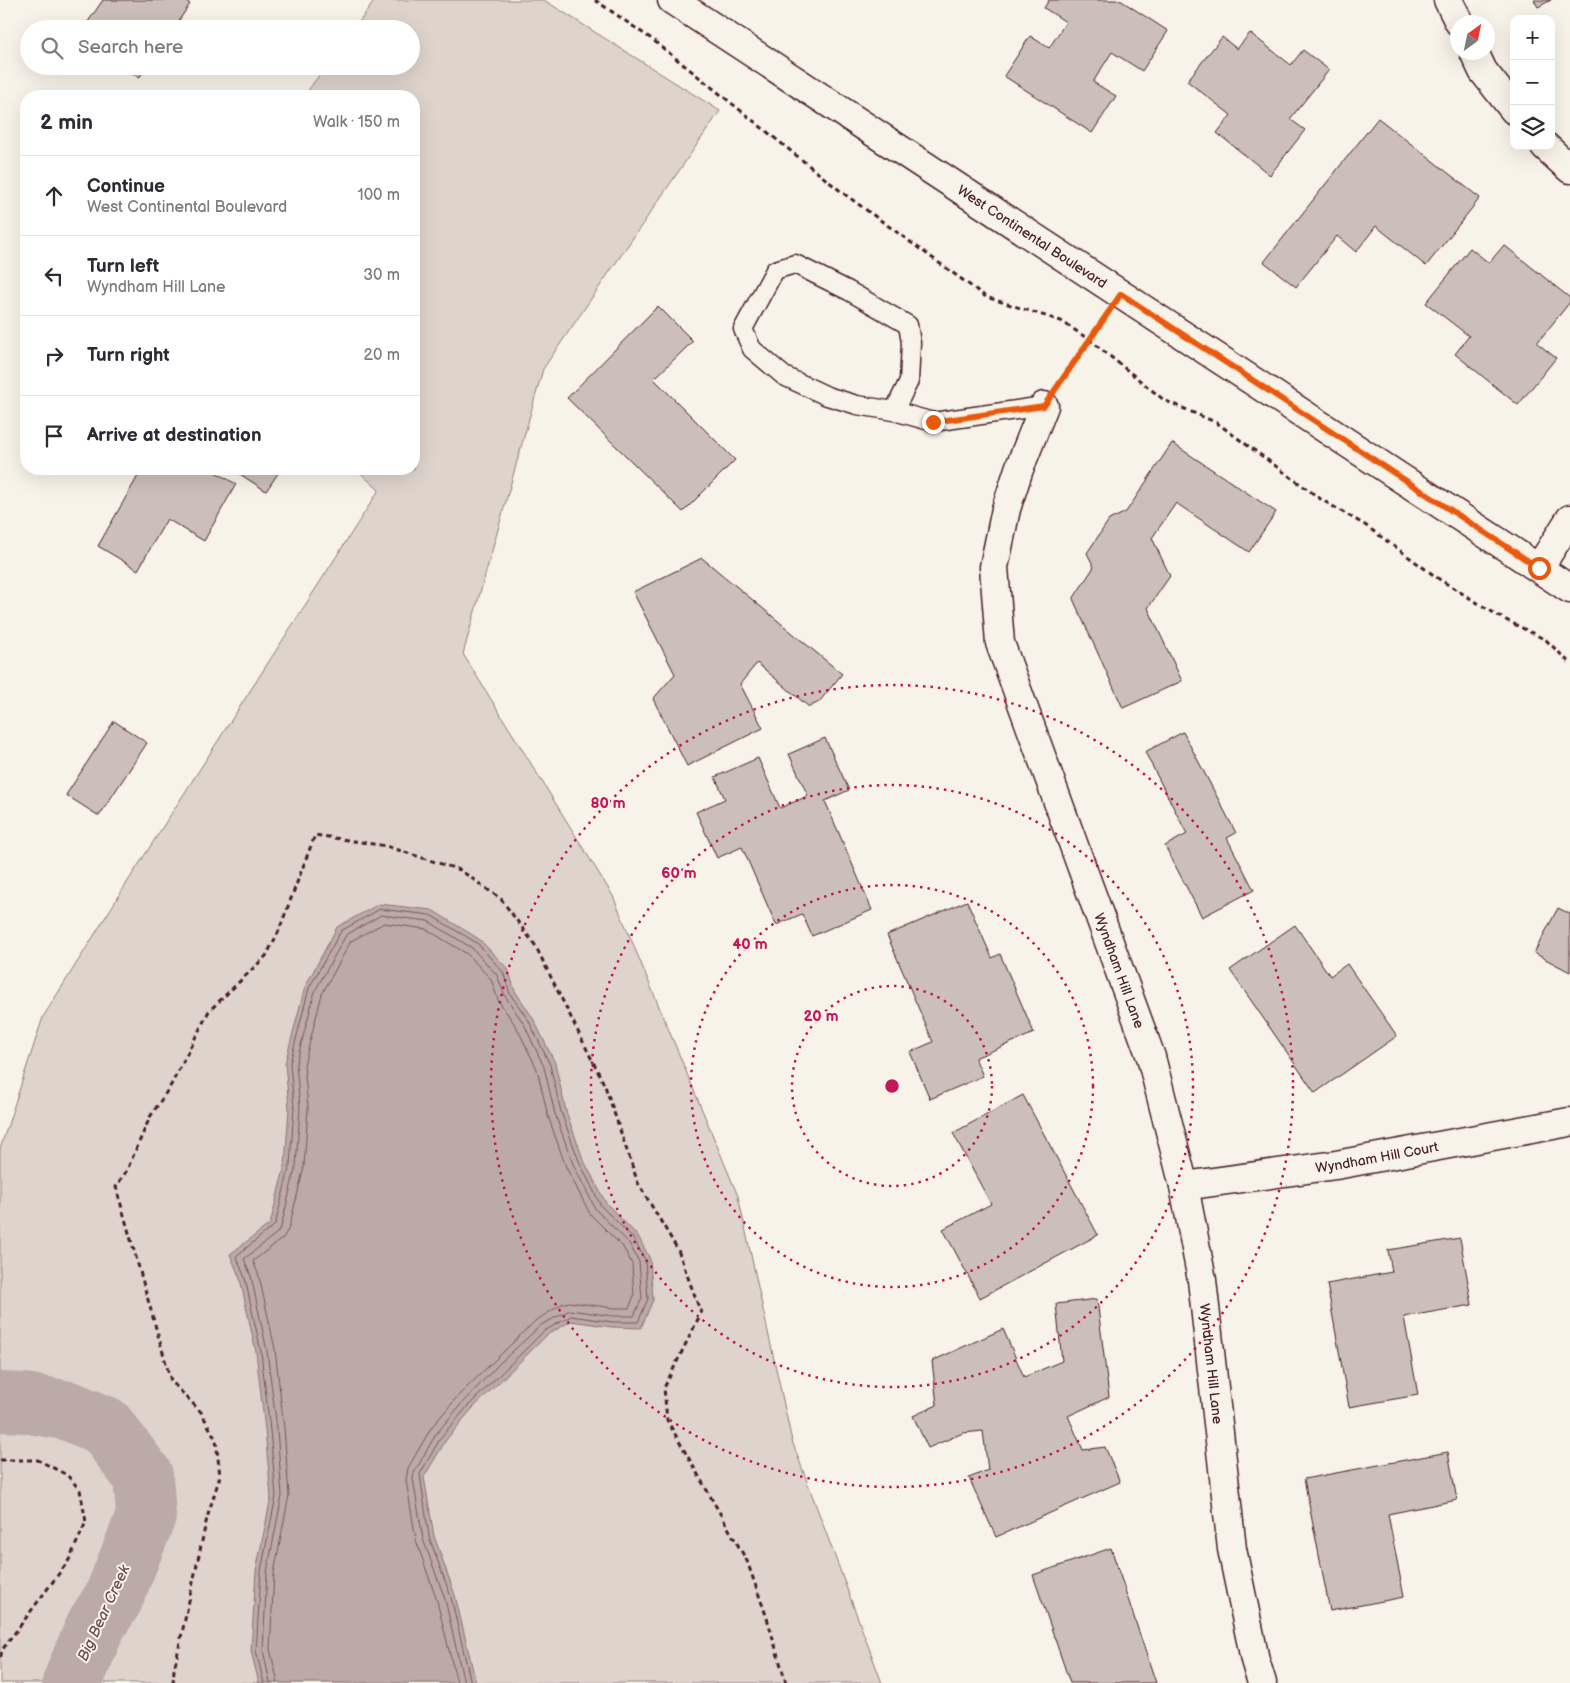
<!DOCTYPE html>
<html lang="en">
<head>
<meta charset="utf-8">
<style>
	:root { --surface:#fff; --page:#f7f7f7; --text:#2b2b33; --muted:#7c7c81; --line:#e1e1e2 }
	body { margin:0; font-family:"Balsamiq Sans",sans-serif; background:var(--page); color:var(--text) }
	.controls { position:absolute; right:15px; top:15px; display:grid; overflow:hidden; border-radius:10px; box-shadow:0 5px 20px #0002 }
	.controls button { width:45px; height:45px; display:grid; place-items:center; padding:0; border:0; border-bottom:1px solid var(--line); background:var(--surface); color:var(--text); font:25px sans-serif }
	.compass { position:absolute; left:1450px; top:15px; width:45px; height:45px; border-radius:50%; background:var(--surface); box-shadow:0 5px 20px #0002; rotate:33deg }
	.stop { position:absolute; width:15px; height:15px; margin:-11px; border:4px solid #ea580c; border-radius:50%; background:#fff }
	.stop.end { background:#ea580c; border-color:#fff; box-shadow:0 1px 5px #0008 }
	.list { margin:0; padding:0; list-style:none }
	h2 { display:flex; justify-content:space-between; align-items:center; height:65px; margin:0; padding:0 20px; font-size:21px }
	h2 small { font-size:16px; font-weight:400; color:var(--muted) }
	.list li { display:grid; grid-template-columns:32px 1fr auto; gap:15px; align-items:center; box-sizing:border-box; height:80px; padding:0 20px; border-top:1px solid var(--line) }
	.list b { display:block; font-size:19px; white-space:nowrap }
	.list p { margin:0; font-size:16px; white-space:nowrap; color:var(--muted) }
	.list em { font-size:16px; font-style:normal; color:var(--muted) }
	.icon { flex:none; width:28px; height:28px; fill:none; stroke:currentColor; stroke-width:2; stroke-linecap:round; stroke-linejoin:round }
	.map { position:relative; flex:none; width:1570px; height:1683px; overflow:hidden }
	.search { position:absolute; background:var(--surface); box-shadow:0 5px 20px #0002; left:20px; top:20px; width:400px; height:55px; display:flex; align-items:center; gap:12px; box-sizing:border-box; padding:0 18px; border-radius:28px; color:var(--muted); font-size:19px }
	.panel { position:absolute; background:var(--surface); box-shadow:0 5px 20px #0002; left:20px; top:90px; width:400px; height:385px; border-radius:20px }
	.map>svg:first-child { display:block }
</style>
</head>
<body>
<div class="map">
<svg width="1570" height="1683" viewBox="0 0 1570 1683">
	<rect width="100%" height="100%" fill="#f7f3e8"/>
	<filter id="ink" filterUnits="userSpaceOnUse"><feTurbulence type="fractalNoise" baseFrequency=".02" numOctaves="2"/><feDisplacementMap in="SourceGraphic" scale="10" xChannelSelector="R" yChannelSelector="G"/><feConvolveMatrix kernelMatrix="1 2 1 2 8 2 1 2 1" color-interpolation-filters="sRGB"/></filter>
	<g filter="url(#ink)">
		<path fill="#ded4cc" stroke="#947a7c" d="M375 0H544L720 111 543 369 463 654 613 896 738 1196 792 1441 882 1683H0V1149L43 1017 130 878 379 490 356 469H414V96H304L326 66H411V29H354Z"/>
		<path fill="#bcaaa7" stroke="#8e7275" d="M379 904 432 910 479 939 508 969 515 991 533 1018 555 1063 566 1111 583 1159 606 1203 638 1236 650 1259 653 1300 641 1328 612 1327 571 1321 547 1335 472 1409 446 1440 424 1477 434 1536 455 1595 476 1683H259L251 1651 256 1571 271 1497 265 1430 256 1352 240 1279 230 1254 270 1224 285 1165 289 1108 285 1063 305 987 337 927Z"/>
		<g fill="none" stroke-linecap="round" stroke-linejoin="round">
			<g stroke="#78575d" stroke-width="1">
				<path d="M264 1683 256 1651 261 1571 276 1496 270 1430 261 1352 245 1278 236 1256 275 1225 290 1165 294 1108 290 1063 309 988 341 931 380 909 430 915 477 943 503 972 510 994 529 1021 550 1065 561 1112 579 1161 601 1206 634 1239 645 1260 648 1299 638 1322H613L571 1316 544 1331 468 1406 441 1437 420 1474 429 1537 451 1597 471 1683"/>
				<path d="M270 1683 263 1650 267 1572 282 1496 277 1429 267 1351 251 1276 244 1259 277 1233 281 1227 296 1166 300 1108 296 1064 315 991 346 935 381 915 428 921 472 948 497 975 505 996 524 1024 544 1067 555 1114 573 1164 596 1210 629 1243 639 1262 642 1298 634 1316H613L570 1310 541 1325 499 1364 463 1402 436 1434 414 1473 413 1479 423 1539 445 1599 464 1683"/>
				<path d="M278 1683 270 1649 274 1573 289 1495 284 1428 275 1349 259 1276 253 1261 283 1238 289 1228 304 1167 308 1108 304 1065 322 994 351 941 384 923 426 929 467 954 491 979 498 1000 517 1028 537 1069 548 1116 566 1167 590 1214 623 1247 632 1264 634 1296 629 1308H614L569 1302 562 1304 535 1321 458 1396 431 1428 408 1468 406 1480 416 1540 437 1601 457 1683"/>
			</g>
			<path stroke="#bcaaa7" stroke-width="60" d="M0 1402 25 1403 69 1411 105 1426 143 1476 146 1516 113 1599 96 1625 72 1683"/>
		</g>
		<g fill="#ccbfb9" stroke="#4a1f2b">
			<path d="M103 0H185L190 4 173 29H83Z"/>
			<path d="M1049 0H1120L1168 31 1142 71 1112 52 1093 82 1116 96 1092 133 1004 76 1030 36 1049 48 1066 22 1044 8Z"/>
			<path d="M1534 0H1551L1538 7Z"/>
			<path d="M1250 33 1291 65 1303 50 1329 70 1290 119 1305 130 1270 175 1217 133 1231 115 1187 81 1222 37 1237 49Z"/>
			<path d="M122 66H147L139 78Z"/>
			<path d="M1378 118 1480 198 1426 266 1376 226 1356 252 1337 236 1296 287 1264 262Z"/>
			<path d="M1504 245 1570 298V302L1537 343 1556 358 1518 405 1455 354 1469 336 1426 303 1470 248 1489 263Z"/>
			<path d="M658 306 693 341 654 379 735 460 683 512 567 398Z"/>
			<path d="M1172 443 1276 512 1249 552 1176 503 1152 538 1170 576 1148 608 1182 681 1123 708 1073 599 1094 567 1087 553 1109 520 1126 512Z"/>
			<path d="M142 469H210L236 484 204 541 167 519 138 570 98 546Z"/>
			<path d="M232 469H281L266 491Z"/>
			<path d="M702 558 842 674 819 702 809 707 757 663 740 684 763 728 687 766 653 699 675 674 633 592Z"/>
			<path d="M114 721 147 743 99 816 66 795Z"/>
			<path d="M1183 732 1236 833 1227 838 1254 890 1202 917 1165 846 1187 834 1145 752Z"/>
			<path d="M825 738 849 790 825 801 872 910 812 936 802 914 776 925 742 847 717 858 696 812 725 799 715 777 758 758 780 808 808 796 789 754Z"/>
			<path d="M967 901 992 958 1000 954 1034 1033 975 1058 983 1076 930 1099 910 1052 933 1042 887 935Z"/>
			<path d="M1558 908 1570 914V972L1534 953Z"/>
			<path d="M1295 925 1330 976 1347 964 1397 1036 1315 1093 1230 970Z"/>
			<path d="M1023 1095 1098 1235 980 1298 943 1229 991 1204 953 1133Z"/>
			<path d="M1460 1238 1472 1305 1404 1317 1418 1395 1349 1407 1327 1284 1392 1272 1388 1250Z"/>
			<path d="M1097 1299 1109 1397 1068 1416 1083 1450 1105 1447 1120 1482 996 1537 969 1478 988 1470 983 1431 963 1433 928 1448 913 1416 937 1405 932 1361 1003 1329 1024 1377 1062 1361 1056 1304Z"/>
			<path d="M1448 1452 1457 1500 1388 1514 1404 1597 1330 1611 1304 1479Z"/>
			<path d="M1111 1548 1156 1683H1070L1033 1575Z"/>
		</g>
		<g fill="none" stroke-linecap="round" stroke-linejoin="round">
			<g stroke="#4a1f2b" stroke-width="21">
				<g id="service">
					<path d="M795 264 849 291 908 325 911 343 909 381 894 411 857 405 827 396 784 376 752 349 743 329 775 270Z"/>
					<path d="M894 411 933 422 1044 406"/>
				</g>
			</g>
			<g stroke="#4a1f2b" stroke-width="31">
				<g id="minor">
					<path d="M1448 0 1459 22"/>
					<path d="M1474 52 1483 71 1514 110"/>
					<path d="M1545 146 1570 169"/>
					<path id="s1" d="M1044 406 1019 469 1006 509 994 567 1000 643 1151 1057 1184 1186 1202 1280 1232 1549 1255 1660 1262 1683"/>
					<path d="M1539 568 1570 519"/>
					<path id="s2" d="M1184 1186 1336 1165 1569 1122"/>
				</g>
			</g>
			<g stroke="#4a1f2b" stroke-width="31">
				<g id="secondary">
					<path id="s3" d="M672 0 1570 589"/>
				</g>
			</g>
			<g stroke="#4a1f2b" stroke-width="3" stroke-dasharray="5 4" stroke-linecap="butt">
				<path d="M595 0 653 40 843 193 986 297 1061 321 1090 340 1164 400 1217 423 1322 500 1365 525 1439 579 1502 618 1546 640 1570 663"/>
				<path d="M1062 380 1104 320"/>
				<path d="M0 1460H38L67 1475 80 1490 86 1522 69 1560 2 1650 0 1660"/>
				<path d="M173 1683 174 1670 207 1518 220 1476 216 1440 201 1412 171 1381 116 1187 127 1170 150 1117 171 1085 209 1011 266 956 278 933 315 835 386 846 460 870 501 899 535 945 605 1086 638 1183 678 1250 701 1313 664 1388 667 1420 747 1561 767 1618 786 1683"/>
			</g>
			<use href="#service" stroke="#f7f3e8" stroke-width="18"/>
			<use href="#minor" stroke="#f7f3e8" stroke-width="28"/>
			<use href="#secondary" stroke="#f7f3e8" stroke-width="28"/>
		</g>
	</g>
	<g fill="none" stroke-linecap="round" stroke-linejoin="round" filter="url(#ink)">
		<path stroke="#ea580c" stroke-width="6" d="M933 422 1044 406 1121 294 1539 568"/>
	</g>
	<g fill="none" stroke="#c2185b" stroke-width="2.5" stroke-dasharray="2.5 5">
		<circle cx="892" cy="1086" r="100"/>
		<circle cx="892" cy="1086" r="201"/>
		<circle cx="892" cy="1086" r="301"/>
		<circle cx="892" cy="1086" r="401"/>
	</g>
	<g text-anchor="middle" dominant-baseline="central" stroke-width="4" stroke-linejoin="round" paint-order="stroke">
		<g font-size="14" fill="#4a1f2b" stroke="#f7f3e8">
			<text stroke="none"><textPath href="#s3" startOffset="431">West Continental Boulevard</textPath></text>
			<text stroke="none"><textPath href="#s1" startOffset="594">Wyndham Hill Lane</textPath></text>
			<text stroke="none"><textPath href="#s2" startOffset="195">Wyndham Hill Court</textPath></text>
			<text stroke="none"><textPath href="#s1" startOffset="999">Wyndham Hill Lane</textPath></text>
		</g>
		<g font-size="15" font-style="italic" fill="#6c4950" stroke="#f7f3e8">
			<text transform="translate(104 1613) rotate(-65)">Big Bear Creek</text>
		</g>
	</g>
	<circle cx="892" cy="1086" r="8" fill="#c2185b" stroke="#f7f3e8" stroke-width="2.5"/>
	<g font-size="15" text-anchor="middle" font-weight="bold" fill="#c2185b" stroke="#f7f3e8" stroke-width="4" stroke-linejoin="round" paint-order="stroke">
		<text x="608" y="808">80 m</text>
		<text x="679" y="878">60 m</text>
		<text x="750" y="949">40 m</text>
		<text x="821" y="1021">20 m</text>
	</g>
</svg>
<div class="controls">
<button>+</button>
<button>−</button>
<button><svg class="icon" aria-label="layers" viewBox="0 0 24 24"><path d="M12 4l9 5-9 5-9-5zM3 14l9 5 9-5"/></svg></button>
</div>
<svg class="compass" viewBox="-18 -18 36 36"><path d="M0-13l5 13h-10z" fill="#e53935"/><path d="M0 13l5-13h-10z" fill="#7c7c81"/></svg>
<div class="stop" style="left:1539px;top:568px"></div>
<div class="stop end" style="left:933px;top:422px"></div>
<div class="search"><svg class="icon" aria-label="search" viewBox="0 0 24 24"><circle cx="10" cy="10" r="6"/><path d="M15 15l6 6"/></svg>Search here</div>
<section class="panel">
<h2>2 min<small>Walk · 150 m</small></h2>
<ul class="list">
<li><svg class="icon" aria-label="ahead" viewBox="0 0 24 24"><path d="M12 20V5M6 11l6-6 6 6"/></svg><div><b>Continue</b><p>West Continental Boulevard</p></div><em>100 m</em></li>
<li><svg class="icon" aria-label="left" viewBox="0 0 24 24"><path d="M17 20v-9H6M10 6l-5 5 5 5"/></svg><div><b>Turn left</b><p>Wyndham Hill Lane</p></div><em>30 m</em></li>
<li><svg class="icon" aria-label="right" viewBox="0 0 24 24"><path d="M7 20v-9h11M14 6l5 5-5 5"/></svg><div><b>Turn right</b></div><em>20 m</em></li>
<li><svg class="icon" aria-label="arrive" viewBox="0 0 24 24"><path d="M6 21V4h12l-3 4 3 4H6"/></svg><div><b>Arrive at destination</b></div></li>
</ul>
</section>
</div>
</body>
</html>
